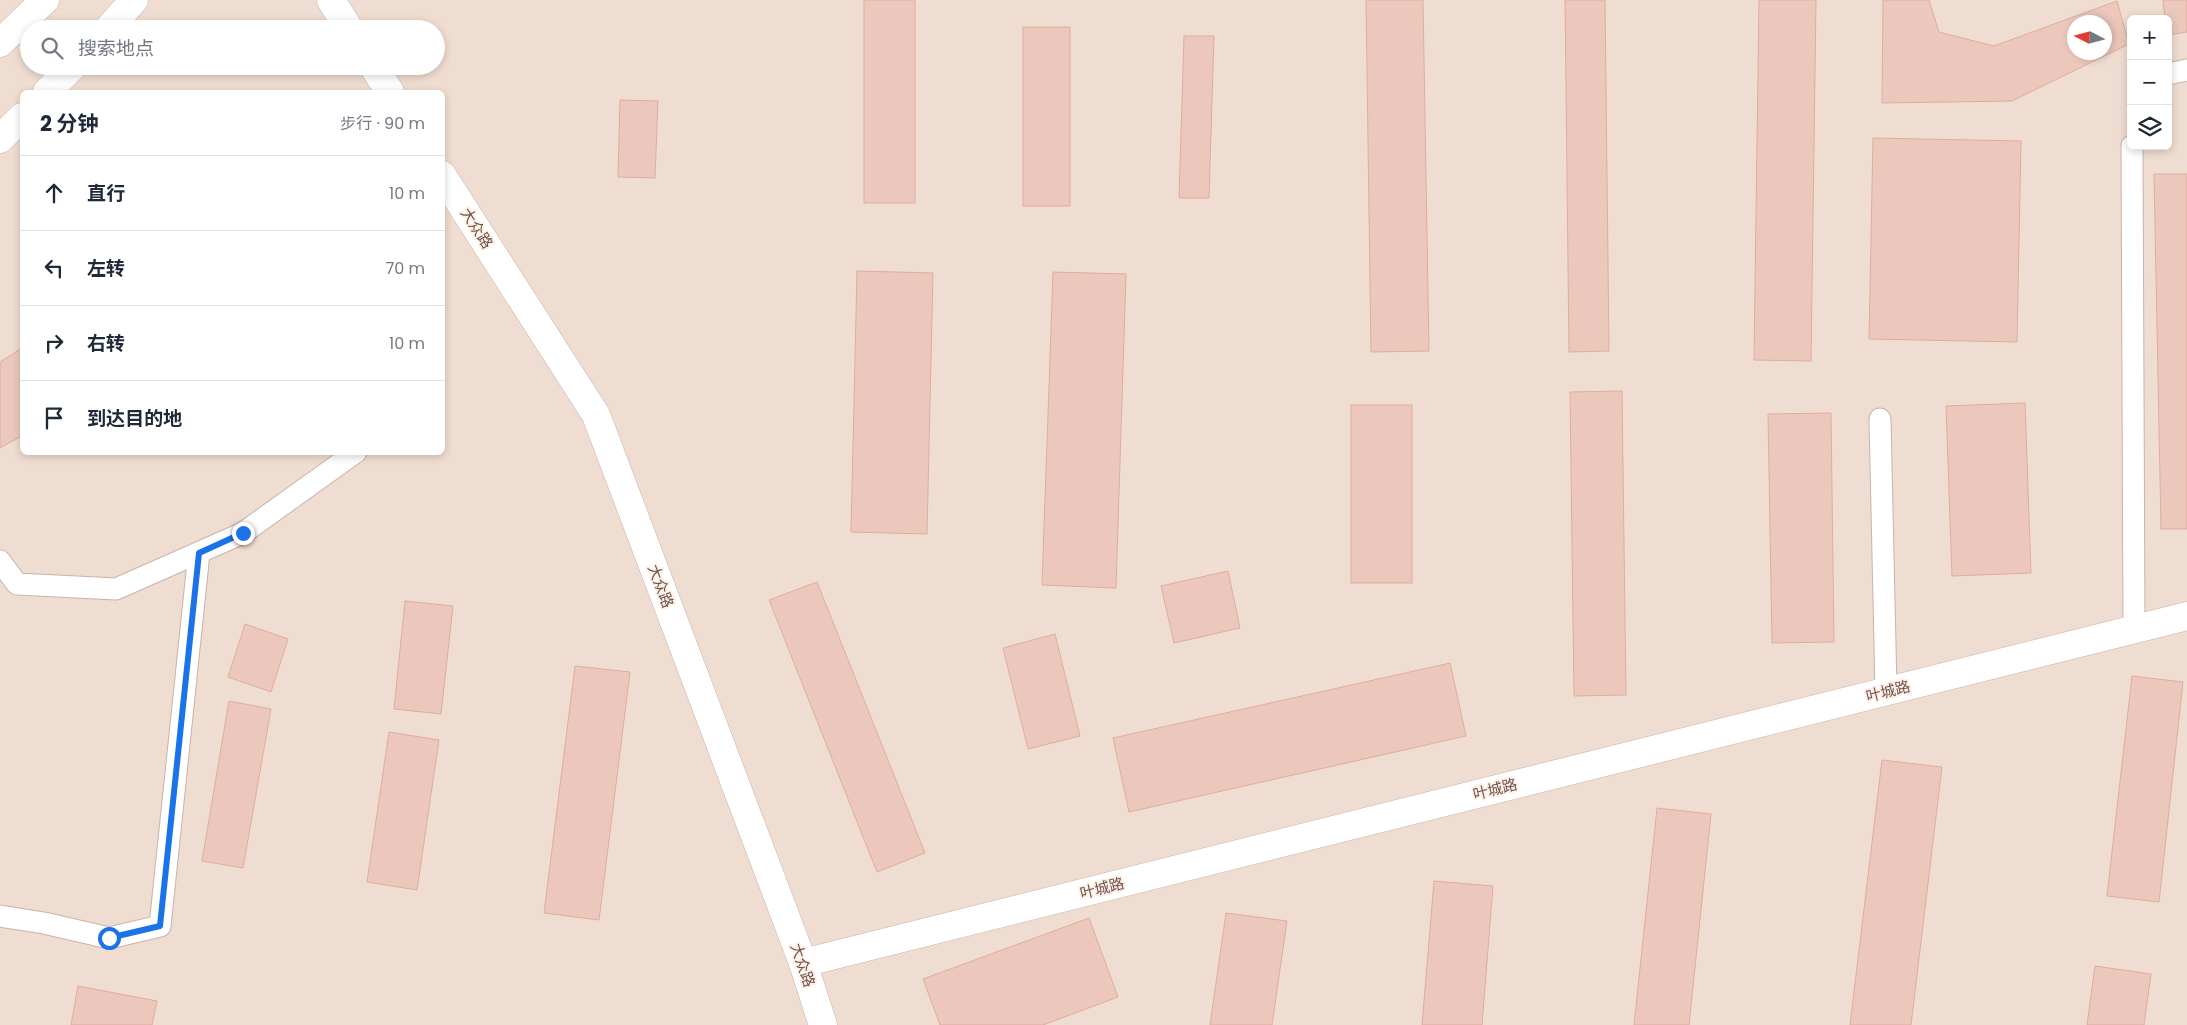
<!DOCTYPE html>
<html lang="zh">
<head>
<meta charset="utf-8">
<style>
	:root { --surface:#fff; --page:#f6f6f7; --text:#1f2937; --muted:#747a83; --line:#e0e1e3 }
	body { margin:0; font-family:Poppins,"Noto Sans SC",sans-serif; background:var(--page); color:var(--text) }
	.controls { position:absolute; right:15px; top:15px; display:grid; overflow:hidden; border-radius:8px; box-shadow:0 2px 8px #0003 }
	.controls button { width:45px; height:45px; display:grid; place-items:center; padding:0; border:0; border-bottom:1px solid var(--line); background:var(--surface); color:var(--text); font:25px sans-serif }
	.compass { position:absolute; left:2067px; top:15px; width:45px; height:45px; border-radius:50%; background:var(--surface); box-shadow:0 2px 8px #0003; rotate:276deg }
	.stop { position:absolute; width:15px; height:15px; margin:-11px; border:4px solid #1a73e8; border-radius:50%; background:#fff }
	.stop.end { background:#1a73e8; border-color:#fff; box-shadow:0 1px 5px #0008 }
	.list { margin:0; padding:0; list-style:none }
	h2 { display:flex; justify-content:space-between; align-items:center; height:65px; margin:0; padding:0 20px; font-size:21px }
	h2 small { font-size:16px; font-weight:400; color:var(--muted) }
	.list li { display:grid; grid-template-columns:32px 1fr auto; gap:15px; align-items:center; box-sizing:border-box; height:75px; padding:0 20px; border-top:1px solid var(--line) }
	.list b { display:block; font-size:19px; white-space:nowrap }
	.list em { font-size:16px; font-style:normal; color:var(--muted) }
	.icon { flex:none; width:28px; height:28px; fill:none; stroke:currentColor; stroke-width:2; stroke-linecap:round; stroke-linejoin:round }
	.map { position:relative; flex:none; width:2187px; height:1025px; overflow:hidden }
	.search { position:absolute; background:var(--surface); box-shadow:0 2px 8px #0003; left:20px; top:20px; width:425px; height:55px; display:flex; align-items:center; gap:12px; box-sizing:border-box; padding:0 18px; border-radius:28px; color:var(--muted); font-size:19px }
	.panel { position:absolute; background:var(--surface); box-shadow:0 2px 8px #0003; left:20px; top:90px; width:425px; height:365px; border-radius:8px }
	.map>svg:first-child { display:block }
</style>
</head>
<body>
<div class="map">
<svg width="2187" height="1025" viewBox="0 0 2187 1025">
	<rect width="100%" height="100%" fill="#f9ede2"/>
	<path fill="#f0ddd1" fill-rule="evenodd" d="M0 0H2187V1025H0ZM2131 19H2168V146H2131ZM2074 22H2104V52H2074ZM29 29H436V66H29ZM22 92H442V452H22Z"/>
	<g fill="#ecc8bc" stroke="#ddad9e" fill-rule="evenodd">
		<rect x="864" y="0" width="51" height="203"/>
		<path d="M1366 0H1423L1429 351 1371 352Z"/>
		<path d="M1565 0H1605L1609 351 1569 352Z"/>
		<path d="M1759 0H1816L1811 361 1754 360Z"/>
		<path d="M1883 0H1929L1939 32 1994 46 2117 1 2129 44 2012 101 1882 103ZM2074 22H2104V52H2074Z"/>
		<path d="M2163 0H2187V32L2168 35V19H2165Z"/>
		<rect x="1023" y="27" width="47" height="179"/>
		<path d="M1184 36H1214L1209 198H1179Z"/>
		<path d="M620 100 658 101 655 178 618 177Z"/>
		<path d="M1873 138 2021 141 2017 342 1869 339Z"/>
		<path d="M2154 174H2187V529H2161Z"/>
		<path d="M857 271 933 273 927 534 851 532Z"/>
		<path d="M1053 272 1126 274 1116 588 1042 585Z"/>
		<path d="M22 348V436L0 448V362Z"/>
		<path d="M1622 391 1626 695 1574 696 1570 392Z"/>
		<path d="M2025 403 2031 573 1952 576 1946 406Z"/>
		<rect x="1351" y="405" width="61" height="178"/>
		<path d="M1831 413 1834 642 1772 643 1768 414Z"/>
		<path d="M1228 571 1240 628 1174 643 1161 586Z"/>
		<path d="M817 582 925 853 877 872 769 600Z"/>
		<path d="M405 601 453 606 441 714 394 709Z"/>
		<path d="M245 624 288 639 271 692 228 677Z"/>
		<path d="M1055 634 1080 736 1028 749 1003 648Z"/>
		<path d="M1450 663 1466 736 1129 812 1113 738Z"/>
		<path d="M575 666 630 672 599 920 544 913Z"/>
		<path d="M2132 676 2183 682 2159 902 2107 896Z"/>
		<path d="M229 701 271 709 243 868 202 861Z"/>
		<path d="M389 732 439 740 417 890 367 882Z"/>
		<path d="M1882 760 1942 767 1911 1025H1850Z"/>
		<path d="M1657 808 1711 814 1689 1025H1634Z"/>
		<path d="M1434 881 1493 886 1482 1025H1422Z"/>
		<path d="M1226 913 1287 921 1272 1025H1210Z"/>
		<path d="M1089 918 1118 997 1043 1025H940L923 979Z"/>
		<path d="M2095 966 2151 974 2144 1025H2087Z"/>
		<path d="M78 986 157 1001 152 1025H71Z"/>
	</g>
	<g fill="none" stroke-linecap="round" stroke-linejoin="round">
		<g stroke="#c9b3aa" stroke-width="23">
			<g id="service">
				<path d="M2168 74 2187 70"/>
				<path d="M2132 146 2134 629"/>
				<path d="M1880 419 1886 691"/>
				<path d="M0 561 17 584 116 589 243 533 356 452"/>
				<path d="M0 916 44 923 109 938 160 926 199 553"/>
			</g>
		</g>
		<g stroke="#c9b3aa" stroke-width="29">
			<g id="minor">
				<path d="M331 0 349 29"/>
				<path d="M373 66 390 92"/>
				<path d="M442 175 596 415 803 963 823 1025"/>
				<path d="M803 963 2187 616"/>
			</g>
		</g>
		<g stroke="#ceb5aa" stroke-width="29">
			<g id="secondary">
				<path d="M108 29 134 0"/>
				<path d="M0 43 45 0"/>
				<path d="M47 92 73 66"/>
				<path d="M0 139 22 117"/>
			</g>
		</g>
		<use href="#service" stroke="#fff" stroke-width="21"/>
		<use href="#minor" stroke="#fff" stroke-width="28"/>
		<use href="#secondary" stroke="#fff" stroke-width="28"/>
	</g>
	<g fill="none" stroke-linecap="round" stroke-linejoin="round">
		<path stroke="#1a73e8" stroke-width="6" d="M109 938 160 926 199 553 243 533"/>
	</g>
	<g text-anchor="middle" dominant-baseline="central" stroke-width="4" stroke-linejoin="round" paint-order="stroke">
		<g font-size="15" fill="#6e524b" stroke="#fdf1e7">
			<text transform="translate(477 228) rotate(57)">大众路</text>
			<text transform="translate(661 586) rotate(69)">大众路</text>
			<text transform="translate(1888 691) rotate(-14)">叶城路</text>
			<text transform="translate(1495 789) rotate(-14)">叶城路</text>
			<text transform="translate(1102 888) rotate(-14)">叶城路</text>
			<text transform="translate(803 965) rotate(71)">大众路</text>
		</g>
	</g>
</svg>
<div class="controls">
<button>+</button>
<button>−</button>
<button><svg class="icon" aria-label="layers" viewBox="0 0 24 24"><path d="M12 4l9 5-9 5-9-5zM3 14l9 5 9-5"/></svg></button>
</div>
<svg class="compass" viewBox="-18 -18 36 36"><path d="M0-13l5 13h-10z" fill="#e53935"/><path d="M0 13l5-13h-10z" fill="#747a83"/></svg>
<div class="stop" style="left:109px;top:938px"></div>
<div class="stop end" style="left:243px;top:533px"></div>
<div class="search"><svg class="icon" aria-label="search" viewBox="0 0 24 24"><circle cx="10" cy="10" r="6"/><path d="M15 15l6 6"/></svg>搜索地点</div>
<section class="panel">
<h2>2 分钟<small>步行 · 90 m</small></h2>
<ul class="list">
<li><svg class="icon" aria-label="ahead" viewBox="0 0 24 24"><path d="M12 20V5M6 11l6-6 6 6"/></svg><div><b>直行</b></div><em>10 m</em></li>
<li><svg class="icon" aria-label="left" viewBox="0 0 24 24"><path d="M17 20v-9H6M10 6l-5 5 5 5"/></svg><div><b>左转</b></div><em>70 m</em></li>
<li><svg class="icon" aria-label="right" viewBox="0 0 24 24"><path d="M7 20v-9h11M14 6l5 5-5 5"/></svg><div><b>右转</b></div><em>10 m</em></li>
<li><svg class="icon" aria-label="arrive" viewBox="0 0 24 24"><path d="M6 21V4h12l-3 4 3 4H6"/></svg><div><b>到达目的地</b></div></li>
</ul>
</section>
</div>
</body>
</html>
